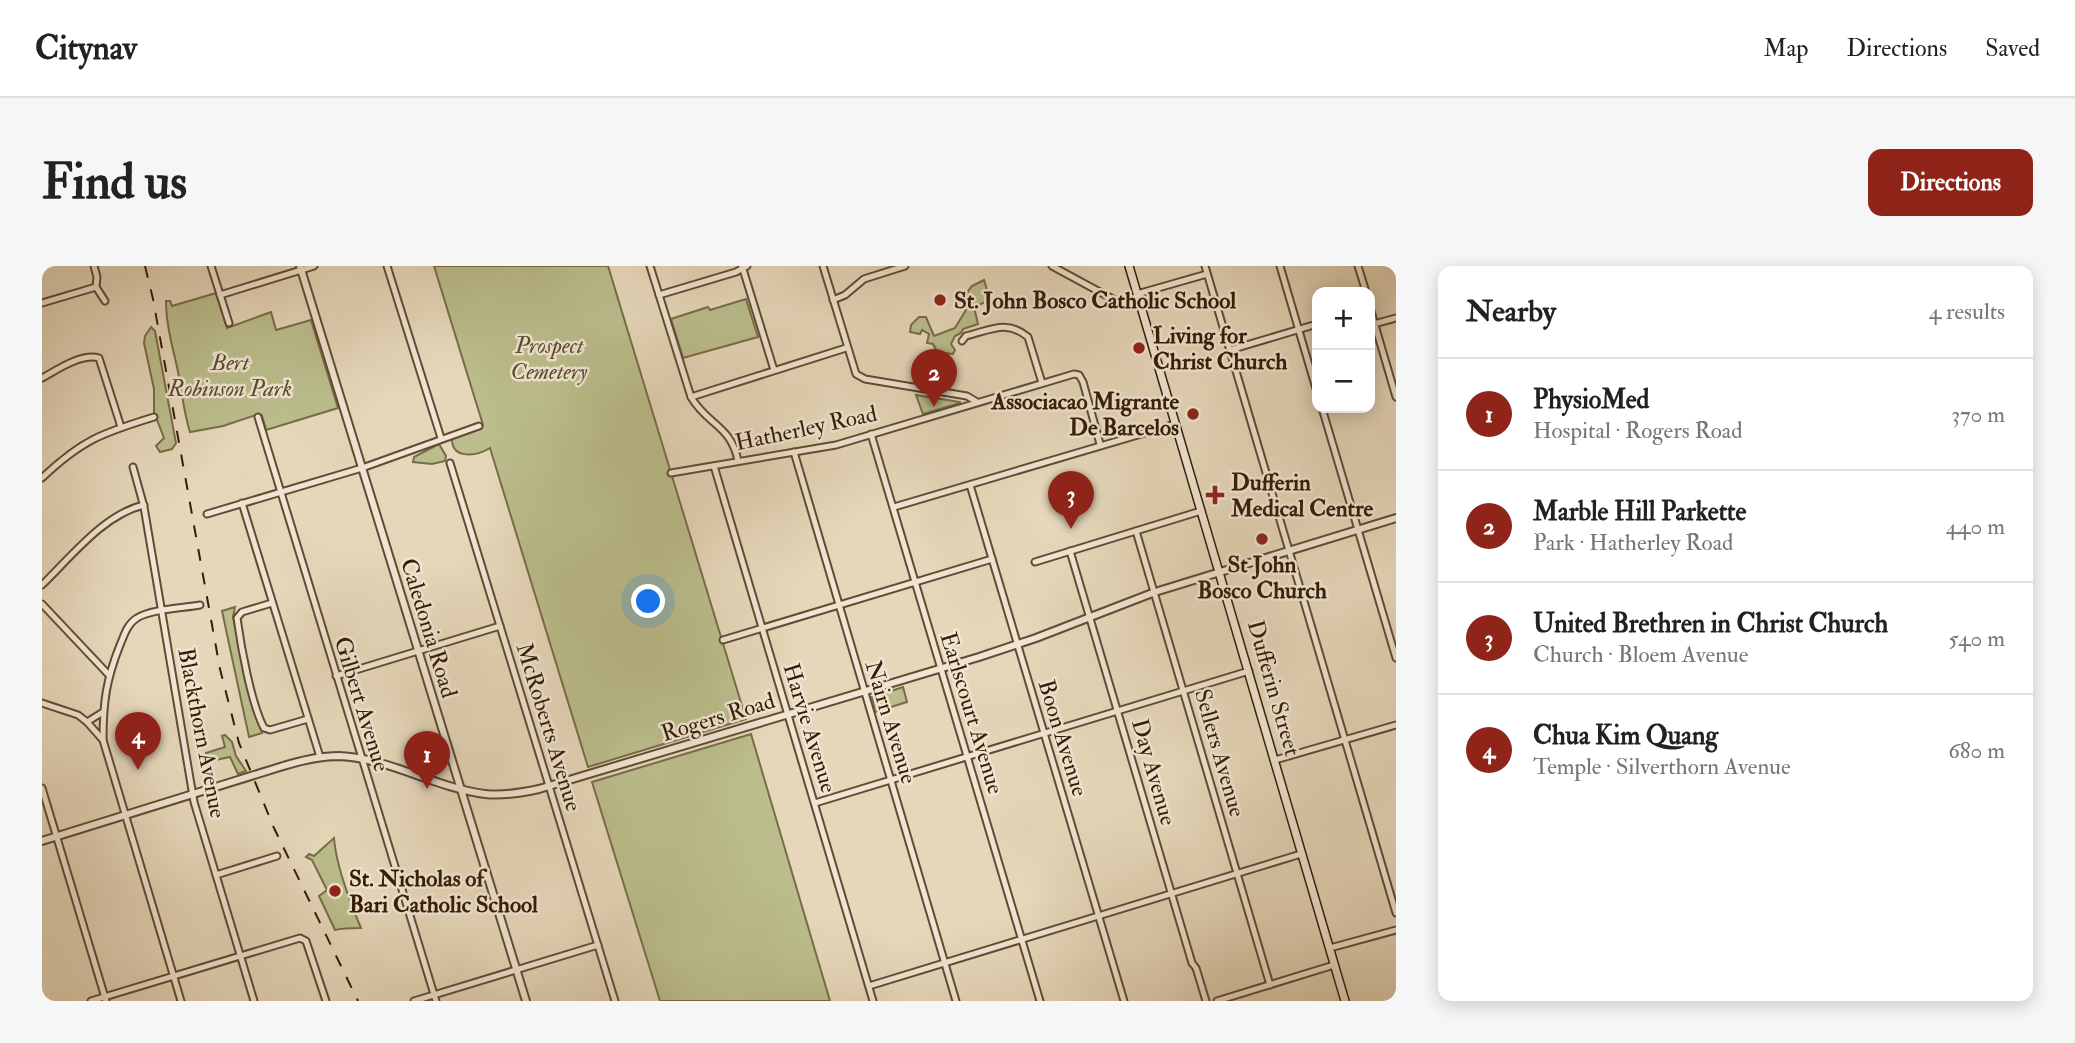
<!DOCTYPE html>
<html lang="en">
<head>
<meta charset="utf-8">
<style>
	:root { --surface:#fff; --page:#f6f6f6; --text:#222; --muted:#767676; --line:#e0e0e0; --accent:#8f2418 }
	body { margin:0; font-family:"IM FELL Double Pica",serif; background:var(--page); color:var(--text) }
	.controls { position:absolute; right:21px; top:21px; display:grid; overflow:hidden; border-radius:14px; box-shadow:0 4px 18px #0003 }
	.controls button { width:63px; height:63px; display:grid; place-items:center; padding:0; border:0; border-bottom:2px solid var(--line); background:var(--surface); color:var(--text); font:35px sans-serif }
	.you { position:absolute; left:607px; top:336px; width:24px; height:24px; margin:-18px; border:5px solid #fff; border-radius:50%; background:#1a73e8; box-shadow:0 0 0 10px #1a73e833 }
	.badge { display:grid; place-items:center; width:46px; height:46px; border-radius:50%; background:var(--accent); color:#fff; font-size:23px; font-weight:700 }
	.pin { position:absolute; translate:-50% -58px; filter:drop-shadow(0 2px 4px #0008) }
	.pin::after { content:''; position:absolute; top:37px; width:24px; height:21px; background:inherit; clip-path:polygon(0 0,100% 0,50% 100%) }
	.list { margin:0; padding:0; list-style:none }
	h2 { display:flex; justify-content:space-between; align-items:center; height:91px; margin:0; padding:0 28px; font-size:30px }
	h2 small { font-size:23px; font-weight:400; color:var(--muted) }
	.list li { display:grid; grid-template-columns:46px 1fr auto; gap:21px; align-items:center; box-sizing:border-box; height:112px; padding:0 28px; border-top:2px solid var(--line) }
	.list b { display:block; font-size:26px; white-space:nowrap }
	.list p { margin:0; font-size:23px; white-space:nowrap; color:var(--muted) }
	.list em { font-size:23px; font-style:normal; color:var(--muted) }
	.map { position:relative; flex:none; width:1354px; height:735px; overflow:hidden; border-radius:14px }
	header { display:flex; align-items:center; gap:42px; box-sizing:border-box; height:98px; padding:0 35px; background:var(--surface); border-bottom:2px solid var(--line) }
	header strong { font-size:33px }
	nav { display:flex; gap:38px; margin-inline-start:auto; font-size:24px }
	.intro { display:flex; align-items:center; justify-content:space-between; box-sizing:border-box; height:168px; padding:0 42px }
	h1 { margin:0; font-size:49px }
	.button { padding:18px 32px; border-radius:14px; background:var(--accent); color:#fff; font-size:24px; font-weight:700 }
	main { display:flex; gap:42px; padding:0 42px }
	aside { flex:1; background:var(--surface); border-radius:14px; box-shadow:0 4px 18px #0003 }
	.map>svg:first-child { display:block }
</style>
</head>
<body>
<header>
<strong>Citynav</strong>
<nav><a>Map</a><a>Directions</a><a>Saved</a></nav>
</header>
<div class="intro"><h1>Find us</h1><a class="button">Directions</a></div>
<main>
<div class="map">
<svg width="1354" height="735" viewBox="0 0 1354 735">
	<rect width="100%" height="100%" fill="#e6d7ba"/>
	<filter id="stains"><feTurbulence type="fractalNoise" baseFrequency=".00286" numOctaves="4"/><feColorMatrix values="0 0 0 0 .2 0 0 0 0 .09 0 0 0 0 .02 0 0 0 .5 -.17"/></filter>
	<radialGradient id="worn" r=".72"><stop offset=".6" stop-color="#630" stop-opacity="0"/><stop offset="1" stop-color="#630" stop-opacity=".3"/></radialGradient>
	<g fill="#bbbd8c" stroke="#786c48" stroke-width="2">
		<path d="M392 0H566L704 453 546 501 448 182C435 190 410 194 410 173 419 164 432 169 441 159Z"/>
		<path d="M942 14 948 34 932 41 936 58 921 63 919 67 913 70 909 78 913 84 911 88 895 86 891 78 885 77 887 68 880 64 878 68 868 66 869 59 877 51H884L892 70 913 62 924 44 926 25 930 20Z"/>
		<path d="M174 27 185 62 229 46 234 64 269 54 296 142 224 164 220 150 214 149 181 160 148 166C141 144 140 124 135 101 130 79 124 57 124 35H128L130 40Z"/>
		<path d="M704 33 716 71 641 92 629 53 666 41 668 44Z"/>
		<path d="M109 61 113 65 134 177 130 183 118 186 114 180 122 172 112 146V123L102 77 103 70Z"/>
		<path d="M874 129 918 136V137L881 148Z"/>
		<path d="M397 178 404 190 403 195 390 198 371 196 372 191Z"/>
		<path d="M193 341 191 351 207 427 220 467 207 471 180 345Z"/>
		<path d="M861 421 865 436 833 446 830 431Z"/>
		<path d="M709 468 788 735H618L550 516Z"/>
		<path d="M183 469 190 476 194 490 204 505 196 508 188 491 169 495 163 492 164 487 183 481 180 470Z"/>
		<path d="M292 572C294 600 308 636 319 662 310 662 301 662 293 664L277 630 285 624 270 594 264 591 267 588 272 590Z"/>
	</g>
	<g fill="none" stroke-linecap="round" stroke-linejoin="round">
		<g stroke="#614b32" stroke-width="9">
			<g id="minor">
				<path d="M52 0 55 11 54 21 63 35"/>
				<path d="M169 0 187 57"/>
				<path d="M345 0 399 172"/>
				<path d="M608 0 649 131C665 159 689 159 696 195"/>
				<path d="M700 0 732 104"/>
				<path d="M781 0 814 108 823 113 925 130 935 136"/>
				<path d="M1010 0 1080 38 1090 40 1098 37"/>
				<path d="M1163 0 1354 647"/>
				<path d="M1238 0 1275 126"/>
				<path d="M1316 0 1324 26"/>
				<path d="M1095 28 1165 8"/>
				<path d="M178 29 272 0"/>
				<path d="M617 29 694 6 705 0"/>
				<path d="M791 34 803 29 822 13 863 0"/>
				<path d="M0 37 54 21"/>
				<path d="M1328 42 1354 131"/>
				<path d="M1332 58 1354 52"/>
				<path d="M920 75 924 70C949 64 964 53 986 71L1000 117"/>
				<path d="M1188 84 1275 58"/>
				<path d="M0 112C15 104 39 87 57 92L79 161"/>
				<path d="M649 131 804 82"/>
				<path d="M1280 142 1354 392"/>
				<path d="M216 151 394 735"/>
				<path d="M829 168 998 735"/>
				<path d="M752 186 914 735"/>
				<path d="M408 197 573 735"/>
				<path d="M672 200 831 735"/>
				<path d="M91 201 102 241 152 536 212 735"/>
				<path d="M629 207 794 179 1032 108 1037 109 1041 116 1058 178"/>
				<path d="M0 212C40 174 60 167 112 151"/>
				<path d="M928 219 1082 735"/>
				<path d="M200 237 278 491"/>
				<path d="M852 241 1133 158"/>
				<path d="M165 248 320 202 437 160"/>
				<path d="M1094 265 1228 719"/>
				<path d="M1028 285 1150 697 1154 702 1164 735"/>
				<path d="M993 296 1159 245"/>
				<path d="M0 319C29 291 62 248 102 239"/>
				<path d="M230 337 200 346 195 352C199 381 209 437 222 462L228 464 266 453"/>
				<path d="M0 338 66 408"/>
				<path d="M681 374 950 293"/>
				<path d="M294 410 458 360"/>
				<path d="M0 437 36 449 45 456 61 474 139 735"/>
				<path d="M45 456 61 446"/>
				<path d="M61 474C61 437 64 414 78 379 82 370 85 358 95 352 109 343 142 342 158 339"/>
				<path d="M1233 494 1354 459"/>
				<path d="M0 522 64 735"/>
				<path d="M773 537 1207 405"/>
				<path d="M174 609 235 590"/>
				<path d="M1288 682 1354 664"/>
				<path d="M827 720 1259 588"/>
				<path d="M49 735 258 672 264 675 284 735"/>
				<path d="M372 735 556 679"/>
				<path d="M1175 735 1292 699"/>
			</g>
		</g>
		<g stroke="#614b32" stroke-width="10">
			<g id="tertiary">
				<path d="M258 0 484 735"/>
				<path d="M0 575 238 501C257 495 277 490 297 490 347 492 394 522 443 528 462 530 479 527 497 523L937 391 994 372 1113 326 1354 252"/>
			</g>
		</g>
		<g stroke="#351c05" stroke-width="10">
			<path id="secondary" d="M1087 0 1303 735"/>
		</g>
		<use href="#minor" stroke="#efe5d2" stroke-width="5"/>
		<use href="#tertiary" stroke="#efe5d2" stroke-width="6"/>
		<use href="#secondary" stroke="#efe5d2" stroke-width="7"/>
		<path stroke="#351c05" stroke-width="2" stroke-dasharray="12 12" stroke-linecap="butt" d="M103 0 111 33 178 403 197 477 232 562 316 735"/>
	</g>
	<g fill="#8f2418" stroke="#efe5d2" stroke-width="2.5">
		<circle cx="898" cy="34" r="7"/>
		<circle cx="1097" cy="82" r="7"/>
		<circle cx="1151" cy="148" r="7"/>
		<path d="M1169.5 218.5h7v7h7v7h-7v7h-7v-7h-7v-7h7z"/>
		<circle cx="1220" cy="273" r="7"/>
		<circle cx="293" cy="625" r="7"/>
	</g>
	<g text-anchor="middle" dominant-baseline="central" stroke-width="5" stroke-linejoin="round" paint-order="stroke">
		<g font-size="23" font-weight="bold" fill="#351c05" stroke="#efe5d2" text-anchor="start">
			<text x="912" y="34">St. John Bosco Catholic School</text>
			<text x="1111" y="69">Living for<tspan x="1111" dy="26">Christ Church</tspan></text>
			<text x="1137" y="135" text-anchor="end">Associacao Migrante<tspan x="1137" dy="26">De Barcelos</tspan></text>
			<text x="1189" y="216">Dufferin<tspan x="1189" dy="26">Medical Centre</tspan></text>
			<text x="1220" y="298" text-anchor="middle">St John<tspan x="1220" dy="26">Bosco Church</tspan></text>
			<text x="307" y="612">St. Nicholas of<tspan x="307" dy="26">Bari Catholic School</tspan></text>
		</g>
		<g font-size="23" font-style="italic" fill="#5d4c2e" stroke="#efe5d2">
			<text x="507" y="79">Prospect<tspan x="507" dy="26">Cemetery</tspan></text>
			<text x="188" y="96">Bert<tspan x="188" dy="26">Robinson Park</tspan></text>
		</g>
		<g font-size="23" fill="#351c05" stroke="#efe5d2">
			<text transform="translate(764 162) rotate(-12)">Hatherley Road</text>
			<text transform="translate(387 362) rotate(73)">Caledonia Road</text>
			<text transform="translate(1232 422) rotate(74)">Dufferin Street</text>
			<text transform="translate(320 438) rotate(73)">Gilbert Avenue</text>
			<text transform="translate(930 447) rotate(73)">Earlscourt Avenue</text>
			<text transform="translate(676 451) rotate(-17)">Rogers Road</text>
			<text transform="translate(849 456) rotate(73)">Nairn Avenue</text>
			<text transform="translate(507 461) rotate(73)">McRoberts Avenue</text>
			<text transform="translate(768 462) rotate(73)">Harvie Avenue</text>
			<text transform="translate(160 467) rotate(79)">Blackthorn Avenue</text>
			<text transform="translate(1021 472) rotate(73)">Boon Avenue</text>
			<text transform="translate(1178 487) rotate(74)">Sellers Avenue</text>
			<text transform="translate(1112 506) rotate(74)">Day Avenue</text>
		</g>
	</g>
	<rect width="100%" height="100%" filter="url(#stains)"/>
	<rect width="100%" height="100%" fill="url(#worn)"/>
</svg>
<div class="controls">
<button>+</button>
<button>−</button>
</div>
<div class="you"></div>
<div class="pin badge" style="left:385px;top:523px">1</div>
<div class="pin badge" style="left:892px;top:141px">2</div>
<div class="pin badge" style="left:1029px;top:263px">3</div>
<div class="pin badge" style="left:96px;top:504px">4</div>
</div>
<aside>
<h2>Nearby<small>4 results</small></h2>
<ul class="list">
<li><span class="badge">1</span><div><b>PhysioMed</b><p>Hospital · Rogers Road</p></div><em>370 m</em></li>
<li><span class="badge">2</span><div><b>Marble Hill Parkette</b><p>Park · Hatherley Road</p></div><em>440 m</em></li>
<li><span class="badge">3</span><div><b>United Brethren in Christ Church</b><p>Church · Bloem Avenue</p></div><em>540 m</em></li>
<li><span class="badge">4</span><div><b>Chua Kim Quang</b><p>Temple · Silverthorn Avenue</p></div><em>680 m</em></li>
</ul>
</aside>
</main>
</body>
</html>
